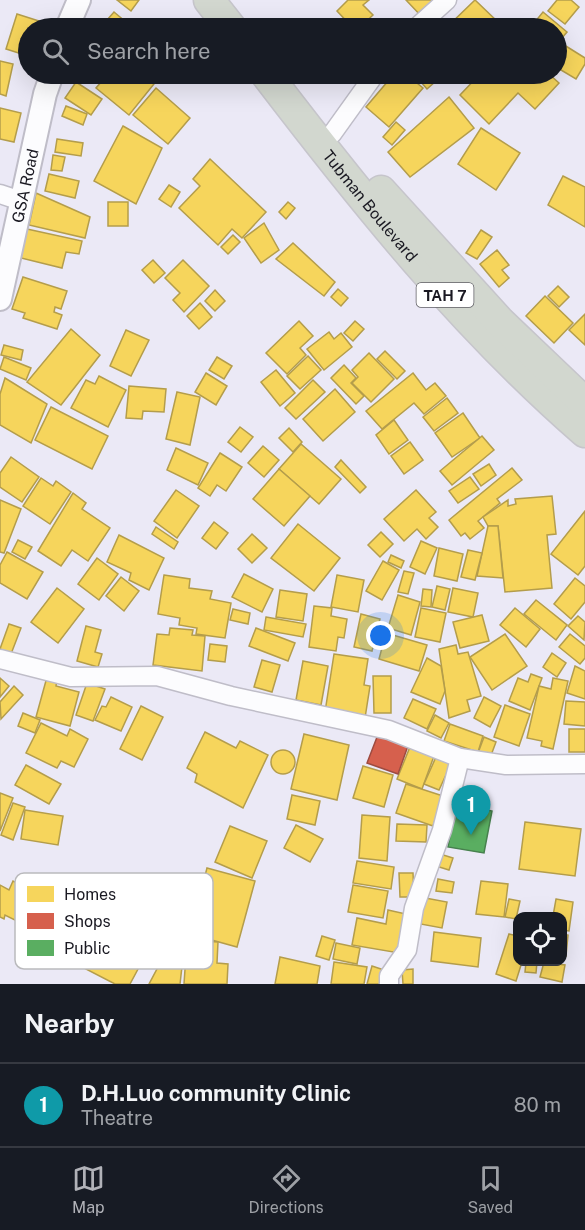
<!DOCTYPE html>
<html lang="en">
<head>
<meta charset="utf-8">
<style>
	:root { --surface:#171b24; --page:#242831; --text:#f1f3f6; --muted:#9ea1a6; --line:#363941; --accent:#b1b2b8 }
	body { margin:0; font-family:"Public Sans",sans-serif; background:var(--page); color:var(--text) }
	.controls { position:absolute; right:18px; bottom:18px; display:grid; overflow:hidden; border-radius:12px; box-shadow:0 6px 24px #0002 }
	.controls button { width:54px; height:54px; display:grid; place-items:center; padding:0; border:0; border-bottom:2px solid var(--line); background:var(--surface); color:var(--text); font:30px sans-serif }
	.you { position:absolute; left:381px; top:636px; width:21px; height:21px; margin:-15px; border:4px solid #fff; border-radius:50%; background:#1a73e8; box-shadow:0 0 0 9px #1a73e833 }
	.badge { display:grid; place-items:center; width:39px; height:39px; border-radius:50%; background:var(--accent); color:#fff; font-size:20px; font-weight:700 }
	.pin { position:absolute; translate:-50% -50px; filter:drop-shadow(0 2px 3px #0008) }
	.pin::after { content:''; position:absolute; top:32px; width:21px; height:18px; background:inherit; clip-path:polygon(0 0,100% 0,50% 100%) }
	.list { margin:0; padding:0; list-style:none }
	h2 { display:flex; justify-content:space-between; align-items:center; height:78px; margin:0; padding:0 24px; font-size:26px }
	h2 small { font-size:20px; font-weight:400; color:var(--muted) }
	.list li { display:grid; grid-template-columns:39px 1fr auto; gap:18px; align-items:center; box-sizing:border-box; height:84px; padding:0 24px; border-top:2px solid var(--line) }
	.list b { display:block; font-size:22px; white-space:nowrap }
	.list p { margin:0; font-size:20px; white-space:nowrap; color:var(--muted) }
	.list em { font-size:20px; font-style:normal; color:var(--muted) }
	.icon { flex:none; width:33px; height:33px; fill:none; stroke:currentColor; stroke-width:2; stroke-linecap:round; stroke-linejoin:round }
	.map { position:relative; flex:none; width:585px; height:984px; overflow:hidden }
	.search { position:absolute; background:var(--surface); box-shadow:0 6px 24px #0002; left:18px; right:18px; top:18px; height:66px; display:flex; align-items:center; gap:15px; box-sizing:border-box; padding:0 21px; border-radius:33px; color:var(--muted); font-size:22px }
	.sheet { height:162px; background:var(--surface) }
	nav { display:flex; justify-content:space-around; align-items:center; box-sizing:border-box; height:84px; border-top:2px solid var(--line); background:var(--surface); font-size:16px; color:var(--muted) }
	nav a { display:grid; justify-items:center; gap:3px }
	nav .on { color:var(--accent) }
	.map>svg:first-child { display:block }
</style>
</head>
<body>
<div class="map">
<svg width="585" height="984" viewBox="0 0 585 984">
	<rect width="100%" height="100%" fill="#ebe9f6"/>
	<g fill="#f6d55c" stroke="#b49d4b" stroke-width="1.5">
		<path d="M117 0H139L131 11Z"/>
		<path d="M348 0H369L363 5 373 15 359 28H353L337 11Z"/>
		<path d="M406 0H441L423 18Z"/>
		<path d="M475 0 499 23 494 28H446Z"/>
		<path d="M557 0H571L579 7 565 24 548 11Z"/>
		<path d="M114 12 132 27 131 28H100Z"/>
		<path d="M543 12 567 32 556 45V28H530Z"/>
		<path d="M17 14 39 21 37 28H28V56L6 49Z"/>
		<path d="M339 19 346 27 329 28Z"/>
		<path d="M561 43 585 58V64L576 79 556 67V52Z"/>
		<path d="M0 61 13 64 6 96 0 94Z"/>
		<path d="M108 74H162L129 115 96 88Z"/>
		<path d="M394 74H406L423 88 389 127 366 107Z"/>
		<path d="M414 74H444L427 89Z"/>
		<path d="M480 74H549L559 83 535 109 518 93 489 124 460 95Z"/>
		<path d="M76 82 102 99 91 115 65 98Z"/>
		<path d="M156 88 190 118 168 144 133 115Z"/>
		<path d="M449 97 474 128 410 177 388 152Z"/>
		<path d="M66 106 87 114 83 125 62 116Z"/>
		<path d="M0 108 21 113 14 142 0 139Z"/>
		<path d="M396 122 405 130 392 145 383 137Z"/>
		<path d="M123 126 162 148 136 204 94 181Z"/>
		<path d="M481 128 520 153 496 190 458 164Z"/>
		<path d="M57 139 83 143 81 156 55 152Z"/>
		<path d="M53 155 65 157 62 171 51 170Z"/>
		<path d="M210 159 266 212 242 238 232 229 218 245 179 208 200 186 193 179Z"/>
		<path d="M49 174 79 181 75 198 45 191Z"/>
		<path d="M563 176 585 187V227L548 205Z"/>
		<path d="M169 185 180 192 171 207 159 199Z"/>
		<path d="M36 193 90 217 85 238 29 225Z"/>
		<rect x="108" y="202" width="20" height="24"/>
		<path d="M288 202 295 208 286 219 279 212Z"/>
		<path d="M264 223 279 250 261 263 244 238Z"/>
		<path d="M27 229 82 241 79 254 66 252 62 268 21 258Z"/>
		<path d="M481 230 492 237 477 259 466 253Z"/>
		<path d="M233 235 240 242 228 254 221 247Z"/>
		<path d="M293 243 335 282 324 296 276 259Z"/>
		<path d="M497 250 509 265 502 270 509 278 499 287 480 264Z"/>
		<path d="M153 260 165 273 154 283 142 270Z"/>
		<path d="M183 260 209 286 184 312 173 300 180 293 165 278Z"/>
		<path d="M23 277 67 291 61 309 55 307 54 312 62 315 57 329 23 318 25 313 12 309Z"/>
		<path d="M558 286 569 297 559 307 548 296Z"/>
		<path d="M338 289 348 298 341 306 331 297Z"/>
		<path d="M215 290 225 301 215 311 205 301Z"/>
		<path d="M545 296 573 323 554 343 526 316Z"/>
		<path d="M200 303 212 317 199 329 187 316Z"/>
		<path d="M585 314V345L569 330Z"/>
		<path d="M299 321 313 336 300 348 306 355 287 374 266 353Z"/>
		<path d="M355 321 364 329 353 341 344 333Z"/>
		<path d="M71 329 100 355 61 405 27 382Z"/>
		<path d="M126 330 149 340 131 376 110 366Z"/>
		<path d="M329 332 334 339 341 333 352 347 324 370 307 349Z"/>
		<path d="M4 345 23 350 21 360 1 355Z"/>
		<path d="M385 351 405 371 397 379 377 359Z"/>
		<path d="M369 353 394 379 371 402 352 383 358 377 352 370Z"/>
		<path d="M308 356 321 370 300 389 287 376Z"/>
		<path d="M4 357 31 368 26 380 0 369Z"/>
		<path d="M217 357 232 366 224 379 209 370Z"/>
		<path d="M344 365 356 378 351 383 364 396 356 404 331 378Z"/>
		<path d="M276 370 295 393 280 406 261 382Z"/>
		<path d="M206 373 227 386 216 405 195 392Z"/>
		<path d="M413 373 426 390 435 383 446 396 424 414 414 403 382 429 366 411Z"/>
		<path d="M99 376 126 390 108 427 71 408 86 380 95 384Z"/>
		<path d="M5 378 47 404 31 443 0 425V394Z"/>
		<path d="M313 380 325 392 296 419 285 408Z"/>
		<path d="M129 386 166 389 164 412 143 411 142 419 126 418Z"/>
		<path d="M335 389 355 412 323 441 303 419Z"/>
		<path d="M177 392 200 397 190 445 166 439Z"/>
		<path d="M447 398 458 413 434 431 423 417Z"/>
		<path d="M51 407 108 436 92 469 35 440Z"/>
		<path d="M463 413 480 438 452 457 435 433Z"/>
		<path d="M394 420 408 440 389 454 376 435Z"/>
		<path d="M240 427 253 437 241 452 228 442Z"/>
		<path d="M289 428 302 442 293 452 279 438Z"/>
		<path d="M482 436 494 450 452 485 440 471Z"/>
		<path d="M410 442 423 460 404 474 391 456Z"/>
		<path d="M301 444 341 479 319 504 279 469Z"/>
		<path d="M263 446 279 460 264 477 248 463Z"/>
		<path d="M176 448 208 463 198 485 167 470Z"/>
		<path d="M220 453 242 467 226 491 217 485 210 496 198 488Z"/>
		<path d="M11 457 39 477 22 502 0 487V473Z"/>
		<path d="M341 460 366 487 360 493 335 467Z"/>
		<path d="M489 464 496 475 481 486 473 474Z"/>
		<path d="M512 468 522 480 497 499 500 503 478 521 484 528 470 539 465 533 461 536 449 520Z"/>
		<path d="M279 469 310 496 284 526 253 499Z"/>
		<path d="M470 477 479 489 458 503 449 491Z"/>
		<path d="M41 478 53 486 56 481 71 492 50 524 23 506Z"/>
		<path d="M176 490 199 506 177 538 154 521Z"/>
		<path d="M416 490 436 512 429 518 438 527 426 539 417 529 404 541 384 519Z"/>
		<path d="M73 493 86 503 82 509 110 528 88 561 72 550 61 566 38 551Z"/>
		<path d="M552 496 556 534 547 535 552 588 505 592 498 526H488L483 517 508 500V506L516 504 515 499Z"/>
		<path d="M0 500 21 509 4 553 0 552Z"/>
		<path d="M585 511V566L578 575 551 554Z"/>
		<path d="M214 522 228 533 216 549 202 538Z"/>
		<path d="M298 524 340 558 314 591 271 558Z"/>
		<path d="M488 526H498L503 578 477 576Z"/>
		<path d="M156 527 178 542 174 549 152 534Z"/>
		<path d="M381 532 393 544 380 557 368 545Z"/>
		<path d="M252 534 267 548 252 563 238 549Z"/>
		<path d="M119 535 164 558 149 590 129 580 131 573 107 562Z"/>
		<path d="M18 540 32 547 25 559 12 552Z"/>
		<path d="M421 541 437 548 425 574 410 567Z"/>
		<path d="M439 548 463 554 457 581 434 576Z"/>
		<path d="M468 550 482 553 475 580 461 577Z"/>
		<path d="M7 552 43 572 27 599 0 583V565Z"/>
		<path d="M391 555 404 561 401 568 388 562Z"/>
		<path d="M97 558 118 574 99 600 78 584Z"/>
		<path d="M383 561 399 570 382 600 366 591Z"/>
		<path d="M404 571 414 573 408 594 398 592Z"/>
		<path d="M244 574 273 589 262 612 232 597Z"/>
		<path d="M164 575 190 579 189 588 212 591 210 599 231 603 225 638 196 634 197 628 179 625 180 618 158 614Z"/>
		<path d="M337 575 364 580 358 612 331 607Z"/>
		<path d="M121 577 139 591 124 611 106 596Z"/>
		<path d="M575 578 585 586V602L571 619 554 604Z"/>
		<path d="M437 586 450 589 445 610 432 607Z"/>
		<path d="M57 588 84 609 58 643 31 622Z"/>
		<path d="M453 588 478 593 473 617 448 612Z"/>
		<path d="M423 589 432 590 431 607 421 606Z"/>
		<path d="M280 590 307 594 303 621 276 617Z"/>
		<path d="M398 595 420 602 411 635 388 628Z"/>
		<path d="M536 600 567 625 556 640 524 614Z"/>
		<path d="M314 606 332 608 331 616 347 619 344 638 338 637 336 651 309 647Z"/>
		<path d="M421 608 446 613 440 642 415 637Z"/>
		<path d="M515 608 540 629 526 647 500 625Z"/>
		<path d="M233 609 250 613 248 624 230 620Z"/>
		<path d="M361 614 380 619 372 651 354 647Z"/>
		<path d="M482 615 489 641 460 648 453 622Z"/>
		<path d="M578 616 585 622 584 640 568 626Z"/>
		<path d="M266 617 306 624 303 637 264 630Z"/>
		<path d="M9 624 21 628 11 654 0 649Z"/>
		<path d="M86 626 101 630 95 652 102 654 98 667 77 661Z"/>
		<path d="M170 628 193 630 192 635 205 636 202 671 153 665 157 634 169 635Z"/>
		<path d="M256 628 295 643 288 661 249 646Z"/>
		<path d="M386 633 427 645 419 671 379 659Z"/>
		<path d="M505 634 527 666 492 690 470 657Z"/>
		<path d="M570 634 585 646V658L580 664 559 647Z"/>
		<path d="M210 644 227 646 225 662 208 660Z"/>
		<path d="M456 645 458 654 468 652 481 696 467 700 470 711 449 718 439 649Z"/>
		<path d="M552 653 566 663 557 677 543 667Z"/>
		<path d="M334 654 368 659 364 685 370 686 365 718 325 712Z"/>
		<path d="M427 658 441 666 445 691 440 704 411 692Z"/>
		<path d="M262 660 280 665 272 692 254 687Z"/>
		<path d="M303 661 328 666 321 705 296 700Z"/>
		<path d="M575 666 585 671V699L567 693Z"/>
		<path d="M531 674 542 678 530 710 509 701 518 678 528 682Z"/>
		<path d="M373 676H391V713H374Z"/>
		<path d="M47 677 57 680 56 686 79 692 70 726 36 717Z"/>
		<path d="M0 678 9 686 0 697Z"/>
		<path d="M553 678 568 681 553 749 541 746 542 741 527 738 539 686 551 689Z"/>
		<path d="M87 683 105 689 93 721 76 715Z"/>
		<path d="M14 686 23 695 1 719 0 702Z"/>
		<path d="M111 697 132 707 121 731 95 720 102 706 106 707Z"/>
		<path d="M484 697 501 706 490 727 474 718Z"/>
		<path d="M413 699 436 709 427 729 404 718Z"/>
		<path d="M566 701 585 702V726L564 724Z"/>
		<path d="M505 705 530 714 519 746 494 737Z"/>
		<path d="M141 706 163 717 142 760 120 749Z"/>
		<path d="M23 713 40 720 35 733 18 726Z"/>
		<path d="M435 715 449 723 441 738 427 731Z"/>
		<path d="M41 723 67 736 70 729 88 739 74 767 61 761 57 768 26 753Z"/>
		<path d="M450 724 483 736 478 752 444 741Z"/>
		<rect x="569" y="729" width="16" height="23"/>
		<path d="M205 732 236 748 240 741 268 755 243 808 195 782 197 774 187 768Z"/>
		<path d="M304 734 349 745 337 800 291 789Z"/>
		<path d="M484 737 496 742 490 758 478 753Z"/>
		<path d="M410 747 434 756 422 789 397 779Z"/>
		<circle cx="283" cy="762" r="12"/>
		<path d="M436 757 451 764 439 790 424 784Z"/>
		<path d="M26 765 61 784 49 804 15 785Z"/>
		<path d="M363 766 393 775 384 807 353 798Z"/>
		<path d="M406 784 443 796 433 826 396 813Z"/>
		<path d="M0 793 13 798 0 831Z"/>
		<path d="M292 795 320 801 315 825 287 819Z"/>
		<path d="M13 803 25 807 13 840 1 835Z"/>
		<path d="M25 810 63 816 58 845 21 839Z"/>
		<path d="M362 815 390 817 387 861 359 858Z"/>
		<path d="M525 822 581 829 575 876 519 869Z"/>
		<path d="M397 824 427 825 426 842 396 841Z"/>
		<path d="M296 825 323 839 310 862 284 848Z"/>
		<path d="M230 826 267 841 252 878 215 862Z"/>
		<path d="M440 854 453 858 449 870 436 866Z"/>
		<path d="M357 861 394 867 391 889 353 883Z"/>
		<path d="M207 868 255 881 237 947 190 934Z"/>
		<path d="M399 873H413L414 897H400Z"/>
		<path d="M24 878 50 892 31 928 5 915 4 919 0 917V885L9 890 13 881 20 885Z"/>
		<path d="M438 879 454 882 452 893 436 891Z"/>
		<path d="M481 881 508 884 504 917 476 914Z"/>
		<path d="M353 885 388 891 383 918 348 912Z"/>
		<path d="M420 897 447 902 442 928 415 923Z"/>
		<path d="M509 899 520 901 516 919 505 917Z"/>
		<path d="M556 899 573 902 569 931 562 930V916H553Z"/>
		<path d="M388 910 406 914 399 953 352 945 357 918 386 924Z"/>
		<path d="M65 918 105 939 115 921 153 941 130 984H115L49 950Z"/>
		<path d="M434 932 481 938 478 967 431 961Z"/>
		<path d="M509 934 518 936V962H522L516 981 496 974Z"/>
		<path d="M562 934 568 935 566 956H562Z"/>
		<path d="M322 936 335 940 329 960 316 956Z"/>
		<path d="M174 937 185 940 180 984H149Z"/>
		<path d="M187 940 218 942 217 963 228 964 227 984H184Z"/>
		<path d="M336 943 360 948 357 964 333 959Z"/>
		<path d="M280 957 320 966 317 984H275Z"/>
		<path d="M334 962 367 967 364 984H331Z"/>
		<path d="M526 962H537L536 973 525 972Z"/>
		<path d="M544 962 565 965 562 982 540 977Z"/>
		<path d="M372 966 387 971 383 984H367Z"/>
		<path d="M413 969V984H403L402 970Z"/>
	</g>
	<path fill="#d6604d" stroke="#9e4b40" stroke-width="1.5" d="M379 732 409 743 398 774 367 763Z"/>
	<path fill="#5aae61" stroke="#47814e" stroke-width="1.5" d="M456 803 492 811 484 853 448 847Z"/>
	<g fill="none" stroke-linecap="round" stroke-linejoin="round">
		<g stroke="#bfbdc8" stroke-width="21">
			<g id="minor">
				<path d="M416 28 447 0"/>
				<path d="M332 134 375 74"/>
				<path d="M0 194 21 201"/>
				<path d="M0 659 71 677 157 676 231 696 389 730 460 758 506 765 585 764"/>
				<path d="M389 984V976L407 950 414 908 442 830 460 758"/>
			</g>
		</g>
		<g stroke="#bfbdc8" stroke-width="26">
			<g id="tertiary">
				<path d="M67 28 79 0"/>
				<path id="s1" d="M0 299 45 94 52 74"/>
			</g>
		</g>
		<g stroke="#c6c5cb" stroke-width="33">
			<g id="trunk">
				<path d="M209 0 231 28"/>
				<path id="s2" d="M266 74C363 201 463 326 585 432"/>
				<path d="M381 191 500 322 585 403"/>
			</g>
		</g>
		<use href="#minor" stroke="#fcfcfe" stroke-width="18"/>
		<use href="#tertiary" stroke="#fcfcfe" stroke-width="22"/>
		<use href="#trunk" stroke="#d2d7cf" stroke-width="30"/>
	</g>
	<g text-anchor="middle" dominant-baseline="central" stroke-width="6" stroke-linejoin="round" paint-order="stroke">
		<rect fill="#fff" stroke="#5f5e64" stroke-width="1.5" x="416.5" y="283" width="57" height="24" rx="4.5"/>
		<g font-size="15" font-weight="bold" fill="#1a1922">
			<text x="445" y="295">TAH 7</text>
		</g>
		<g font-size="16" fill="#1a1922" stroke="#fff">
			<text stroke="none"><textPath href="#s1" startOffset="116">GSA Road</textPath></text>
			<text stroke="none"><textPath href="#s2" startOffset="168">Tubman Boulevard</textPath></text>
		</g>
	</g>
	<rect x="15" y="873" width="198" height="96" rx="9" fill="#fff" stroke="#bababd" stroke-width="1.5"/>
	<rect x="27" y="886" width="27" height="16" fill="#f6d55c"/>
	<rect x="27" y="913" width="27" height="16" fill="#d6604d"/>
	<rect x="27" y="940" width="27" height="16" fill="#5aae61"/>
	<g font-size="16" fill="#1a1922">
		<text x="64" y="900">Homes</text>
		<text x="64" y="927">Shops</text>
		<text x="64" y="954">Public</text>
	</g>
</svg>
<div class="controls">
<button><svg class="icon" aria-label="locate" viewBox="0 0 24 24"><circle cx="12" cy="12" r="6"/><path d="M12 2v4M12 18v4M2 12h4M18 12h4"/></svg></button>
</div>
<div class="you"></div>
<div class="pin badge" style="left:471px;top:835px;background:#0f9aa8">1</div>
<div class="search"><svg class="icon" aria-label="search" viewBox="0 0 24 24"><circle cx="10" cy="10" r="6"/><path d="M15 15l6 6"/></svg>Search here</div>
</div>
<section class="sheet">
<h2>Nearby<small></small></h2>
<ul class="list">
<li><span class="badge" style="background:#0f9aa8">1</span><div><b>D.H.Luo community Clinic</b><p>Theatre</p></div><em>80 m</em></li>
</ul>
</section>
<nav>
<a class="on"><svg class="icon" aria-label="map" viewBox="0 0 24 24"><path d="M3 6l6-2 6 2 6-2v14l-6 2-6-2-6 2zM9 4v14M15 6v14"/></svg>Map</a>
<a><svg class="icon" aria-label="directions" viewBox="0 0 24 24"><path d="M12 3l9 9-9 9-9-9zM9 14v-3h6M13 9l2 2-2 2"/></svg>Directions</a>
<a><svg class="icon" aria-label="saved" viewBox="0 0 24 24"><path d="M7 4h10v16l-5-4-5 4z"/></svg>Saved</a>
</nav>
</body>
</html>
